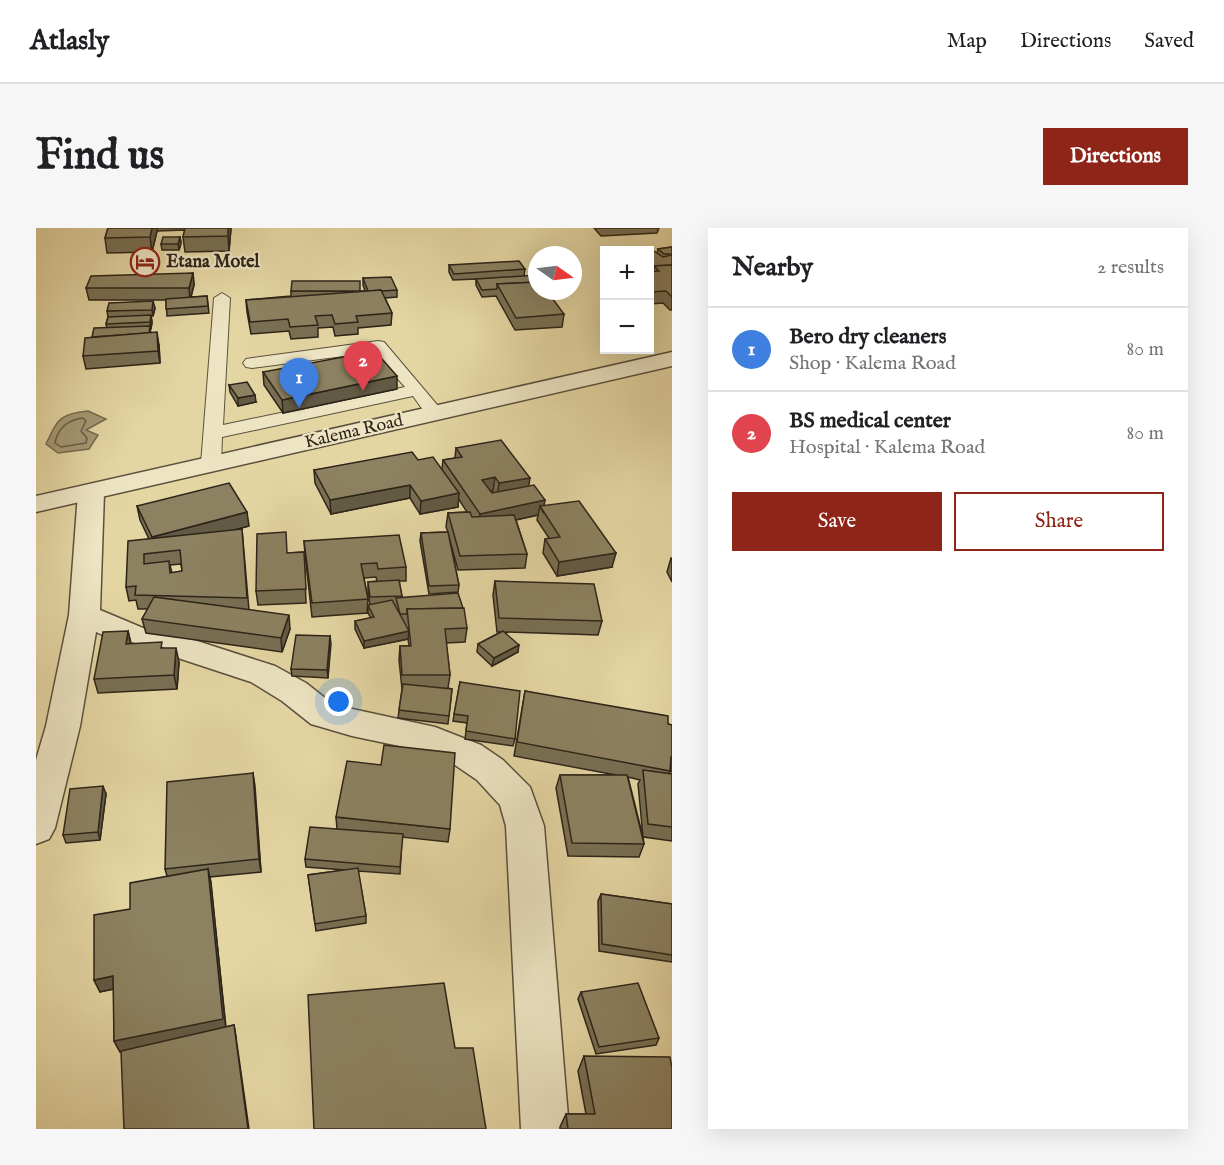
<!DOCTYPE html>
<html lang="en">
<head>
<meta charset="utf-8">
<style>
	:root { --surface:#fff; --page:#f6f6f6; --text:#202124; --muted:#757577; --line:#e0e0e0; --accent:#8f2418 }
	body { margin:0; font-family:"IM FELL English",serif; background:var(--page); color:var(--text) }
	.controls { position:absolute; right:18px; top:18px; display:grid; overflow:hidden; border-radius:0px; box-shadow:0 6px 24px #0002 }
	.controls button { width:54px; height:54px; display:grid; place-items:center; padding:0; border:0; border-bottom:2px solid var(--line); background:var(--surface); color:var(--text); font:30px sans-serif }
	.compass { position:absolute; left:492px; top:18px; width:54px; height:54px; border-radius:50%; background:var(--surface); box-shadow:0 6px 24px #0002; rotate:104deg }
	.you { position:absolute; left:303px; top:474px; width:21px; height:21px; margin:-15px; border:4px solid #fff; border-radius:50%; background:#1a73e8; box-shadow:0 0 0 9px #1a73e833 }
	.badge { display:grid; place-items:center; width:39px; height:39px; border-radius:50%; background:var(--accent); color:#fff; font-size:20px; font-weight:700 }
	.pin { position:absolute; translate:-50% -50px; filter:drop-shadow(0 2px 3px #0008) }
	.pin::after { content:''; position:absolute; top:32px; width:21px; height:18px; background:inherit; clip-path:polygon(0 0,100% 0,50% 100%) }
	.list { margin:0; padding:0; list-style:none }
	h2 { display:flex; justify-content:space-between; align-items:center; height:78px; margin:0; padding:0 24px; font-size:26px }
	h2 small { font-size:20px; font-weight:400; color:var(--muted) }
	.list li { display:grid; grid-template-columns:39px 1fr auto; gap:18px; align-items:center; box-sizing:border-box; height:84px; padding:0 24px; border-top:2px solid var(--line) }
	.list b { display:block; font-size:22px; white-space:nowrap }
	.list p { margin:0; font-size:20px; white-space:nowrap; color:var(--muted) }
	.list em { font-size:20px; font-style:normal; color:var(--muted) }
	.actions { display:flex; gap:12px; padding:18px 24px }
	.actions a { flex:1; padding:14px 0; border:2px solid var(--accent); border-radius:0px; text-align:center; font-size:21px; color:var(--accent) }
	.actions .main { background:var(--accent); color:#fff }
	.map { position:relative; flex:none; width:636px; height:901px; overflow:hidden; border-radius:0px }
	header { display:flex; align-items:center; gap:36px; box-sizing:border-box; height:84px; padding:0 30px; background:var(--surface); border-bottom:2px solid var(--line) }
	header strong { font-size:28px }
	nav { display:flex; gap:33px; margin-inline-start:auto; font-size:21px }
	.intro { display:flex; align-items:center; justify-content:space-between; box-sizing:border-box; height:144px; padding:0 36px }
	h1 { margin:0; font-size:42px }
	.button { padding:15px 27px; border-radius:0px; background:var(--accent); color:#fff; font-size:21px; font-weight:700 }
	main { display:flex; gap:36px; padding:0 36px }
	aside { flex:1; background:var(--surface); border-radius:0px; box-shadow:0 6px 24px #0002 }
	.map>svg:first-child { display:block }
</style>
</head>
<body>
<header>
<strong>Atlasly</strong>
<nav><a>Map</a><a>Directions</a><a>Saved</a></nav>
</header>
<div class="intro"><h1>Find us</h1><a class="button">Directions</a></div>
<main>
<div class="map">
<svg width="636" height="901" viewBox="0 0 636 901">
	<rect width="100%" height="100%" fill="#e4d6a3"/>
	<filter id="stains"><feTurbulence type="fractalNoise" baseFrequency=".00333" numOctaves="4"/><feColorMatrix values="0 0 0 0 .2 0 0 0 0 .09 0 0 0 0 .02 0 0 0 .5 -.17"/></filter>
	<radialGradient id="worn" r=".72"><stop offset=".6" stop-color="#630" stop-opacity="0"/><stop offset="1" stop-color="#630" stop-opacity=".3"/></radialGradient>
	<path fill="#a59974" stroke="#756a50" stroke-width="1.5" d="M52 183 70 191 50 202 62 207 53 221 22 225 10 216C22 191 23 186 52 183Z"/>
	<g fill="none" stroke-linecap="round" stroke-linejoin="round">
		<path stroke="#685e46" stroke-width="1.5" d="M47 190 50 193 45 203 51 210 50 215 25 219 19 215C22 199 32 192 47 190Z"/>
		<g stroke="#5a503c" stroke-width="2">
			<path id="service" d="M186 65 194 70 187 197 369 159 338 124 216 140 210 139 207 135 210 131 216 130 342 113 348 114 408 185 406 189H392L377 168 186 209 185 236 182 240H168L165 236 178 70Z"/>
		</g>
		<g stroke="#5a503c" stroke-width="3">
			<path id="minor" d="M55 257 64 259 68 265 64 382 107 400 155 411 239 438 270 455 298 477 399 499 445 517 467 532 494 559 508 598 533 901H485L470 598 464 577 441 552 419 537 392 524 316 508 275 496 246 473 215 454 139 429 89 417 60 404 44 498 19 600 13 611 0 616V532L10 498 33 387 42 265 46 259Z"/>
		</g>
		<g stroke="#5a503c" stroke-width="3">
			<path id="tertiary" d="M636 124V138L0 284V268Z"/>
		</g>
		<use href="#service" fill="#ede4c3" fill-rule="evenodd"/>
		<use href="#minor" fill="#ede4c3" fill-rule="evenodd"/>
		<use href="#tertiary" fill="#ede4c3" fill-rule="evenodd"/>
	</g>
	<g fill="#786f53" stroke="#2c2419" stroke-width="1.5" fill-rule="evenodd">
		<path d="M72 0H195L193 23 149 24 147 9 149 2 121 3 116 24 71 25 69 10Z"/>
		<path d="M558 0H623L621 5 565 8Z"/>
		<path d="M144 9 145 15 143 22H126L125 16Z"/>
		<path d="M636 19V82H634L627 75 614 76V24L621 25 622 21Z"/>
		<path d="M413 37 489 41 488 48 501 63 528 86 526 99 479 102 460 68 446 69 440 57V51L417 52 413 44Z"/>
		<path d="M157 45 158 57 155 69 171 68 173 85 131 88 130 72H53L50 60Z"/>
		<path d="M327 50 361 62V69L349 70 356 85 355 97 322 100V106L299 108 297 99 282 100V109L255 111 253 103 215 106 211 84 210 72 255 68V63H329L327 57Z"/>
		<path d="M119 80 117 88H115L116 94 115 101H114L115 105 123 117 124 135 50 141 47 128 56 109 71 100 70 96 72 89 71 83Z"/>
		<path d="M227 144 361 161 247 185 228 157Z"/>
		<path d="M193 157 220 174 202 178 194 164Z"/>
		<path d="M420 220 493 258 508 278 576 339 521 348 507 325 509 311 513 310 501 292 502 287 480 292 491 326 489 340 422 342 413 309 423 357 422 364 393 366 384 313 385 305 412 304 410 299 412 285 431 284 422 270V279L384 286 374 270 295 286 279 255 278 242 382 232 406 241 407 232 419 230Z"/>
		<path d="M101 278 213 298 201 301H206L213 382 254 401 246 424 110 405 106 391 112 381H102L100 372 93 373 90 359 113 311 104 292ZM145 336 146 343 136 345 134 337Z"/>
		<path d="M268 313 370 339V353H363L366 369 431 400 429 414 410 415 414 447 412 460 416 461 412 496 362 490 366 461 363 432 364 418H373L372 411 328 420 319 401V393L335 390 332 385V377H334L332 362V354L341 353 340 349 328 350 332 371 331 385 276 389 269 327Z"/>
		<path d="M268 324 270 375 222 377 220 363 251 325Z"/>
		<path d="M635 330H636V354L631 344Z"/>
		<path d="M459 353 566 393 562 407 469 404 482 424 456 438 441 424 442 416 465 404H461L457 367Z"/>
		<path d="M92 403 95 415 127 420 143 434 141 461 62 465 58 451Z"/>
		<path d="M294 408 292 450 256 448 255 441Z"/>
		<path d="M424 454 479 511 477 518 429 511 431 495 417 493Z"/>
		<path d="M489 463 636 497V544L634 543 633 545 636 546V613L607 609 608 616 603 629 532 628 520 560 524 547H580L478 528ZM592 549 604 552 602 556 607 609Z"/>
		<path d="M217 545 225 644 174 649 190 799 198 797 200 809 84 824 78 813V761L64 764 58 752 94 681 131 648 129 641Z"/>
		<path d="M70 566 64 612 30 615 27 607Z"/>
		<path d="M300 589 414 601 412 614 366 609 364 646 322 643 330 688V695L280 703 272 647 309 642 270 639 269 631 301 601Z"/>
		<path d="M565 666 636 676V734L563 723 562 673Z"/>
		<path d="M545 764 623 810 620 817 560 826 542 771Z"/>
		<path d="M548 828 636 901H524V899L530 886H550L542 843Z"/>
	</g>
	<g fill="#625a44" stroke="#2c2419" stroke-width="1.5">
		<path d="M116 0H121V3L116 24 114 9Z"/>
		<path d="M192 0H195L193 23 192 8Z"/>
		<path d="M144 9 145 15 143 22 142 16Z"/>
		<path d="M157 45 158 57 154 72 153 60Z"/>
		<path d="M117 73 119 80 117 88 116 82Z"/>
		<path d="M115 87 116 94 115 101 114 94Z"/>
		<path d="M121 104 123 117 124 135 122 123Z"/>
		<path d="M361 148V161L247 185 246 172Z"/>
		<path d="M219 167 220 174 202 178V170Z"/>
		<path d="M459 249 457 263 444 265 446 252Z"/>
		<path d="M494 250 492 263 461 269 463 255Z"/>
		<path d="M374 257V270L295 286 294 272Z"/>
		<path d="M423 265 422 279 384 286 385 273Z"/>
		<path d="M509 272 507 284 504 278 502 287 442 300 444 286Z"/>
		<path d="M211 284 213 298 119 323 116 309Z"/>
		<path d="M580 325 576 339 521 348 523 334Z"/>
		<path d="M253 387 254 401 246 424 245 410Z"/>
		<path d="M92 403 95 417 90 416Z"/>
		<path d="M373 403 372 411 328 420V413Z"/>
		<path d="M294 408 295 416 292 450 291 442Z"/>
		<path d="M483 417 482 424 456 438 458 430Z"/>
		<path d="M140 420 143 434 141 461 138 447Z"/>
		<path d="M217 545 219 558 225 644 223 631Z"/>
		<path d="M67 558 70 566 64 612 62 604Z"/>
		<path d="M172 641 175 654 190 803 84 824 78 813Z"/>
		<path d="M77 748 82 760 64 764 58 752Z"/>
		<path d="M198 797 200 809 213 901H212Z"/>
	</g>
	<g fill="#8c8161" stroke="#2c2419" stroke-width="1.5" fill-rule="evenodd">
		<path d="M72 0H116L114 9 69 10Z"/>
		<path d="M149 0H192V8L147 9Z"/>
		<path d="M127 9H144L142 16H125Z"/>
		<path d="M636 19V26H628L622 21Z"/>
		<path d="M618 23 627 29 636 27V37L618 38V42H614V24Z"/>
		<path d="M483 33 489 41 418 46 413 37Z"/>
		<path d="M636 37V69L630 63 614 64V44L623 43 618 38Z"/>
		<path d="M157 45 153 60H50L55 48Z"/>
		<path d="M501 47V54L461 56V61L446 62 440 51Z"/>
		<path d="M355 49 361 62 346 63 345 62 332 63 327 50Z"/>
		<path d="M256 53H324V63H255Z"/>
		<path d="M501 54V63H511L528 86 480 90 461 56Z"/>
		<path d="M345 62 356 85 320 88 322 94 299 96 296 87 279 88 282 97 254 99 252 91 214 94 210 72Z"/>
		<path d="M171 68 172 78 130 81V71Z"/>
		<path d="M117 73 116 82 71 83 73 75Z"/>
		<path d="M115 87 114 94 70 96 72 89Z"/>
		<path d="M114 98 113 105 56 109 58 100Z"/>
		<path d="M121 104 122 123 47 128 49 110Z"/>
		<path d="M339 123 361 148 246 172 227 144Z"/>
		<path d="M211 154 219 167 202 170 193 157Z"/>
		<path d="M465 212 494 250 463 255 459 249 446 252 456 265 498 257 509 272 444 286 407 232 426 229 420 220Z"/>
		<path d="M376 224 382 232 397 229 423 265 385 273 374 257 294 272 278 242Z"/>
		<path d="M193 255 211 284 116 309 101 278Z"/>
		<path d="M543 273 580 325 523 334 509 311 524 309 504 278Z"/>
		<path d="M434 284 436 289 478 287 491 326 424 328 412 285Z"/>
		<path d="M206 301 211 370 99 367 100 358 90 359 92 313ZM144 322 146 343 134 345 133 333 108 336V326Z"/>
		<path d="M250 304 251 325 268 324 270 361 220 363 221 306Z"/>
		<path d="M412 304 423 357 393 358 385 305Z"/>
		<path d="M363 307 370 339 342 341 341 335 325 336 332 371 276 375 268 313Z"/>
		<path d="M363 352 366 368 334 369 332 354Z"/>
		<path d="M459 353 558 356 566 393 463 390Z"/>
		<path d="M422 365 427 380 371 381V386H364L360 370Z"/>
		<path d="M118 369 253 387 245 410 106 391Z"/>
		<path d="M356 372 373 403 328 413 319 393 338 389 332 377Z"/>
		<path d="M428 380 431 400 409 401 414 447H366L364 418H375L371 381Z"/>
		<path d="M92 403 90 416 126 414 125 420H140L138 447 58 451 67 404Z"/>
		<path d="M467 403 483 417 458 430 442 416Z"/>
		<path d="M260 407 294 408 291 442 255 441Z"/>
		<path d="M424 454 484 463 479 511 430 503 432 488 418 486Z"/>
		<path d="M367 456 416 461 413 488 363 482Z"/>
		<path d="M489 463 632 488V496L636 497V529H635L634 543 481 514Z"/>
		<path d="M348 517 419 525 414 601 300 589 311 533 345 537Z"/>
		<path d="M607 542 636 546V599L612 596Z"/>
		<path d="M217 545 223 631 129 641 131 554Z"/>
		<path d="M524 547H591L608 616 536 615Z"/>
		<path d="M67 558 62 604 27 607 34 561Z"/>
		<path d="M274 599 367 606 364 639 269 631Z"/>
		<path d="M322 640 330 688 279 696 272 647Z"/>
		<path d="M172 641 187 791 78 813 77 748 58 752V687L94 681V655Z"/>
		<path d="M565 666 636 676V727L566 716Z"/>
		<path d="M408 755 419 820H437L450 901H278L272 767Z"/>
		<path d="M602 755 623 810 563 819 545 764Z"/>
		<path d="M198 797 212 901H88L85 823Z"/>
		<path d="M548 828 634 829 636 840V901H532L530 886H559Z"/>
	</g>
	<defs>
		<g id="hotel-ring" transform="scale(1.5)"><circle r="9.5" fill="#ede4c3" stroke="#8f2418" stroke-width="1.5"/><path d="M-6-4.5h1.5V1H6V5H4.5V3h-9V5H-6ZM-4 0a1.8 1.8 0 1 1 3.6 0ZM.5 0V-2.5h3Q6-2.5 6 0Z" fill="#8f2418"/></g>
	</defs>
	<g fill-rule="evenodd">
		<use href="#hotel-ring" x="109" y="34"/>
	</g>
	<g text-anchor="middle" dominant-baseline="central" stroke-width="4.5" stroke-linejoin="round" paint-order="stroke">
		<g font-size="18" font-weight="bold" fill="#2c2419" stroke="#ede4c3" text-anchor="start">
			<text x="130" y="34">Etana Motel</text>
		</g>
		<g font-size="18" fill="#2c2419" stroke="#ede4c3">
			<text transform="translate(318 204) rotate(-13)">Kalema Road</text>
		</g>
	</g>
	<rect width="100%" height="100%" filter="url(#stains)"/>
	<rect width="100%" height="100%" fill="url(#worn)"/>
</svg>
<div class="controls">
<button>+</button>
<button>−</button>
</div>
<svg class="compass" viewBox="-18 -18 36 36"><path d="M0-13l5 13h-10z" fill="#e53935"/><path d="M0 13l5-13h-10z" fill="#757577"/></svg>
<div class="you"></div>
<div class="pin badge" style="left:263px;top:180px;background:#3f7fe0">1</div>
<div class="pin badge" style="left:327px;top:163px;background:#e0444e">2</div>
</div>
<aside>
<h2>Nearby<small>2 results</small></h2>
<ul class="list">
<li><span class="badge" style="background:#3f7fe0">1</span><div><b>Bero dry cleaners</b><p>Shop · Kalema Road</p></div><em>80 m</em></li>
<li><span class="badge" style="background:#e0444e">2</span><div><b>BS medical center</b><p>Hospital · Kalema Road</p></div><em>80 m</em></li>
</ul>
<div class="actions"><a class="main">Save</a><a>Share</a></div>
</aside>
</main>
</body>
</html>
